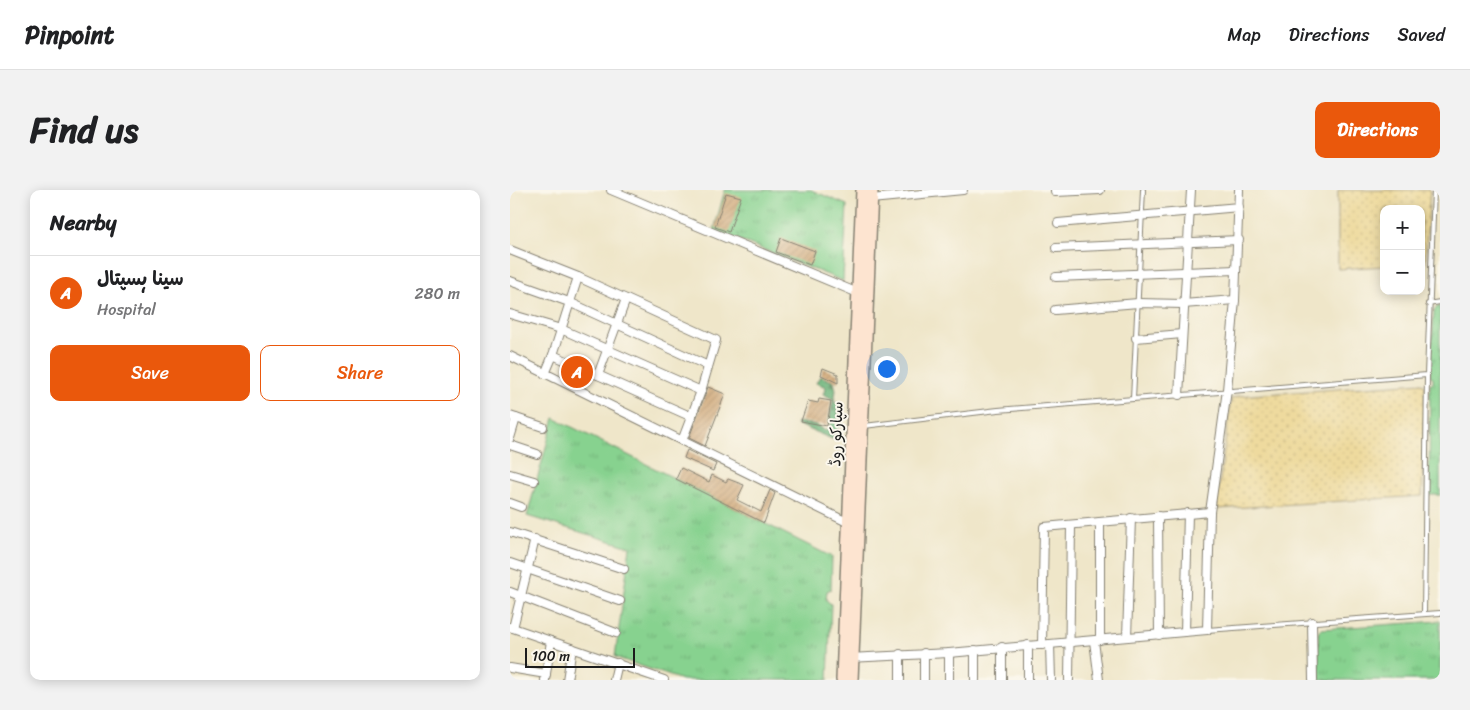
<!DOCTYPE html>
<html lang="en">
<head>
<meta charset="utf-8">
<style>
	:root { --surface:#fff; --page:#f2f2f2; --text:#202124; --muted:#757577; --line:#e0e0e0; --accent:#ea580c }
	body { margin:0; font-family:Sriracha,"Playpen Sans Arabic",sans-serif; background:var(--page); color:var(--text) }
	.controls { position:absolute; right:15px; top:15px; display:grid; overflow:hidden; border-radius:10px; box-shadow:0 2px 12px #0003 }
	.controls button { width:45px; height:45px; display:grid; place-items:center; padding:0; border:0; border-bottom:1px solid var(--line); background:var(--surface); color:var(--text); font:25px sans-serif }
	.scale { position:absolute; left:15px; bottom:12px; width:110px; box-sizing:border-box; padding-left:5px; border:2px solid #1c1c1c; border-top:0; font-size:14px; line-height:18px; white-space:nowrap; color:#1c1c1c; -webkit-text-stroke:4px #fbf7ec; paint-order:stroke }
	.you { position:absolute; left:376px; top:178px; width:18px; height:18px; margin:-12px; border:4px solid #fff; border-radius:50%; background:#1a73e8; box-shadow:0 0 0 8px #1a73e833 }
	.badge { display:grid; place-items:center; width:32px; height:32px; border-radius:50%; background:var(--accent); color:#fff; font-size:16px; font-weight:700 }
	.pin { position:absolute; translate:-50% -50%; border:2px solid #fff; box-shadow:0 1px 5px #0006 }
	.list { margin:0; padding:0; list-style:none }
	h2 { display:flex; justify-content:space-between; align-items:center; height:65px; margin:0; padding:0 20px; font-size:21px }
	h2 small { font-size:16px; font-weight:400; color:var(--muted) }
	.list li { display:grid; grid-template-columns:32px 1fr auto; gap:15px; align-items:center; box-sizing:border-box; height:75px; padding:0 20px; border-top:1px solid var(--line) }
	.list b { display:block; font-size:19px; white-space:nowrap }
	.list p { margin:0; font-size:16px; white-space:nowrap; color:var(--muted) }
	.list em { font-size:16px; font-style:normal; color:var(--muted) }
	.actions { display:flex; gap:10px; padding:15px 20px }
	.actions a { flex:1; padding:11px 0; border:1px solid var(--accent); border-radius:10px; text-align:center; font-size:18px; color:var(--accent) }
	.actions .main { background:var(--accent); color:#fff }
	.map { position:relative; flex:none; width:930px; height:490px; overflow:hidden; border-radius:10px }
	header { display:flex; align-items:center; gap:30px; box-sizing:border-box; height:70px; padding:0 25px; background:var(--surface); border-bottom:1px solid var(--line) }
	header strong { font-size:24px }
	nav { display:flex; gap:28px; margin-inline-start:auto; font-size:18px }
	.intro { display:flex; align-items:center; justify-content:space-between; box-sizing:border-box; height:120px; padding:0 30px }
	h1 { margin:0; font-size:35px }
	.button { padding:12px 22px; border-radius:10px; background:var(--accent); color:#fff; font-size:18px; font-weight:700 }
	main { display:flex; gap:30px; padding:0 30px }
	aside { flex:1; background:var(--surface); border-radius:10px; box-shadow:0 2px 12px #0003 }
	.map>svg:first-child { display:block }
</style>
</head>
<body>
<header>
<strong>Pinpoint</strong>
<nav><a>Map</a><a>Directions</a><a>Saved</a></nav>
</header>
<div class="intro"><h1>Find us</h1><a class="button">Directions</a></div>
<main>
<aside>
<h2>Nearby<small></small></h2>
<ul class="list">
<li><span class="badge">A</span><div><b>سینا ہسپتال</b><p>Hospital</p></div><em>280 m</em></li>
</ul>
<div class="actions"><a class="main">Save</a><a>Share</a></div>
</aside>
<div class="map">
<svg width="930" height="490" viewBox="0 0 930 490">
	<defs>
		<pattern id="grass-tufts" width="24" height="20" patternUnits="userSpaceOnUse" patternTransform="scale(1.25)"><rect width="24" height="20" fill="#87d28f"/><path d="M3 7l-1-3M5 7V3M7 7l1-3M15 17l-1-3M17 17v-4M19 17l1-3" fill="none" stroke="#74b47b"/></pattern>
		<pattern id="forest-firs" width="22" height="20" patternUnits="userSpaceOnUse" patternTransform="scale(1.25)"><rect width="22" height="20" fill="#6db47a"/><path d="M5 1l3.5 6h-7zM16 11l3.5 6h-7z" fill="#599263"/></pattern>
		<pattern id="sand-dots" width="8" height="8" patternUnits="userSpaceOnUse" patternTransform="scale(1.25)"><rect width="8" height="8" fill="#eeda9e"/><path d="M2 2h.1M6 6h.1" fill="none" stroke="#ccba88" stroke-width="1.8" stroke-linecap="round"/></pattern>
		<pattern id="building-hatch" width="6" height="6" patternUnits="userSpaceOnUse" patternTransform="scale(1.25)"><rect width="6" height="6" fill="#d2ac7e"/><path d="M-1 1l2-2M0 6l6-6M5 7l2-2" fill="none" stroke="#b4936c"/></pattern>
	</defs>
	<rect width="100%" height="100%" fill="#fbf7ec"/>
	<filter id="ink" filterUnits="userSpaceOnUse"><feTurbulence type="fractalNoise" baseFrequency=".02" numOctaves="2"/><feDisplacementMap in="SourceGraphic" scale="10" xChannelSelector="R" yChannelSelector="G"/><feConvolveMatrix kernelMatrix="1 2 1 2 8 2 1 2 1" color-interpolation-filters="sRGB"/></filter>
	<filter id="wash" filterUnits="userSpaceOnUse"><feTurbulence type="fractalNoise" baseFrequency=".0096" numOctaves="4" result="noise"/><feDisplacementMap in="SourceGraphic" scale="20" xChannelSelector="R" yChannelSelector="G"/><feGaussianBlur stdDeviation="1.12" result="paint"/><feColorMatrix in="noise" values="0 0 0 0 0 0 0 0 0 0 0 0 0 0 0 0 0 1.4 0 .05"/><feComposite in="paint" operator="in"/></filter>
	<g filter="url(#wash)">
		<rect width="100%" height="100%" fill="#efe6c9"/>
		<g fill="url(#grass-tufts)" stroke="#527756">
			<path d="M215 0H301L337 15 333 91 204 40Z"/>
			<path d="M930 115V305H919L920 193H923V187L920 186 924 120Z"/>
			<path d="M44 228 322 367 321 399 317 401 316 410 321 414 318 490H172L105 467 120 357 17 326Z"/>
			<path d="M930 431V490H809L808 443 811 439Z"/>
		</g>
		<path fill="url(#forest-firs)" stroke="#44684b" d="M310 186 324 192 326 200 324 213H329L327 251 286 234 287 232 306 235 315 241 321 235 319 232 323 209 313 204 316 197 306 193Z"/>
		<g fill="url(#sand-dots)" stroke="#857b5d">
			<path d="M828 0H920L915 73H911V19H874V76L828 79Z"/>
			<path d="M912 193 915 196 912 306 706 319 721 209 728 206Z"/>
		</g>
		<g id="blocks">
			<g fill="url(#building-hatch)">
				<path d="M216 3 231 7 219 42 205 37Z"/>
				<path d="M271 48 305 61 300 75 266 62Z"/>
				<path d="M313 178 328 184V193L311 185Z"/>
				<path d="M198 197 215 204 195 256 179 248Z"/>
				<path d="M309 209 321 211 317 236 291 231 298 211 308 213Z"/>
				<path d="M177 260 206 274 203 281 174 268Z"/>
				<path d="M171 278 199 292 202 285 216 292 218 289 234 295 227 310 251 322 260 300 265 303 254 333 166 289Z"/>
			</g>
		</g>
	</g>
	<g filter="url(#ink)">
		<use href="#blocks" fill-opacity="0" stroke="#868172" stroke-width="1"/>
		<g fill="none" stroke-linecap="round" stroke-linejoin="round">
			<g stroke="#868172" stroke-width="6">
				<g id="lane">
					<path d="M918 114 930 112"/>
					<path d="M623 209 633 0"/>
					<path d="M354 236 488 220 917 185 924 0"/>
					<path d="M914 424 917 185"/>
					<path d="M697 440 930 423"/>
				</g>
			</g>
			<g stroke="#868172" stroke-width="10">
				<g id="street">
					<path d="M101 0 348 103"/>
					<path d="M545 0V2L590 0"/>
					<path d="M361 9 453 0"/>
					<path d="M548 33 729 17"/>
					<path d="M546 58 729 50"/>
					<path d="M0 60 68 87 206 150 191 201 172 251"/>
					<path d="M546 87 726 80"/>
					<path d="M0 91 59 112 198 176"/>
					<path d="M545 120 628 113 673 114 725 110"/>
					<path d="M0 124 51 139 191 201"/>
					<path d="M626 148 672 144"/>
					<path d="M43 165 182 227"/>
					<path d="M0 166 339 333"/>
					<path d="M35 184 43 165 68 87"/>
					<path d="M88 185 116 109"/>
					<path d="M669 205 681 0"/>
					<path d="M0 226 33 237"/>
					<path d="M0 248 6 228"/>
					<path d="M0 255 27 264"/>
					<path d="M0 284 24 291"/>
					<path d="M0 313 11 317"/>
					<path d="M648 326 649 445"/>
					<path d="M590 332V450"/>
					<path d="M0 342 114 379"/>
					<path d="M0 373 110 411"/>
					<path d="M0 402 106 443"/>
					<path d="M802 432 803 490"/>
					<path d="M0 437 154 490"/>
					<path d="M3 438 25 349"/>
					<path d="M675 442 678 323"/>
					<path d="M617 447 621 328"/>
					<path d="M584 451 589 490"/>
					<path d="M540 454 541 490"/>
					<path d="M532 455 534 337 700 322"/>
					<path d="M492 457V490"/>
					<path d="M465 460V490"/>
					<path d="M414 463V490"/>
					<path d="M439 463V490"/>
					<path d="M390 464V490"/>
					<path d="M339 468 439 463 697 440 700 322 717 200 725 110 729 0"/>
					<path d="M0 478 36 484"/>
					<path d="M35 490 41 451"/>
					<path d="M57 490 62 458"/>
					<path d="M104 490 108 473"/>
					<path d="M518 490V455"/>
					<path d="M559 490 561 335"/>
				</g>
			</g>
			<g stroke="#868172" stroke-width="14">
				<g id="secondary">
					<path d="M332 490 352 0"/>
					<path d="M342 490 362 0"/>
				</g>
			</g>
			<use href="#lane" stroke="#fff" stroke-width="4"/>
			<use href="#street" stroke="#fff" stroke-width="8"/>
			<use href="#secondary" stroke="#fde4d0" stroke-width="11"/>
		</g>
	</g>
	<g text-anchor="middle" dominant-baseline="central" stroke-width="4" stroke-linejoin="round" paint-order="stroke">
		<g font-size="16" fill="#1c1c1c" stroke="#fbf7ec">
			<text transform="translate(326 244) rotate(-88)">سپارکو روڈ</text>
		</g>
	</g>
</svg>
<div class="controls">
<button>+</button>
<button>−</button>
</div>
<div class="scale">100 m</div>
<div class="you"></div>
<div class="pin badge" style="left:67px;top:182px">A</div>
</div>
</main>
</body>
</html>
